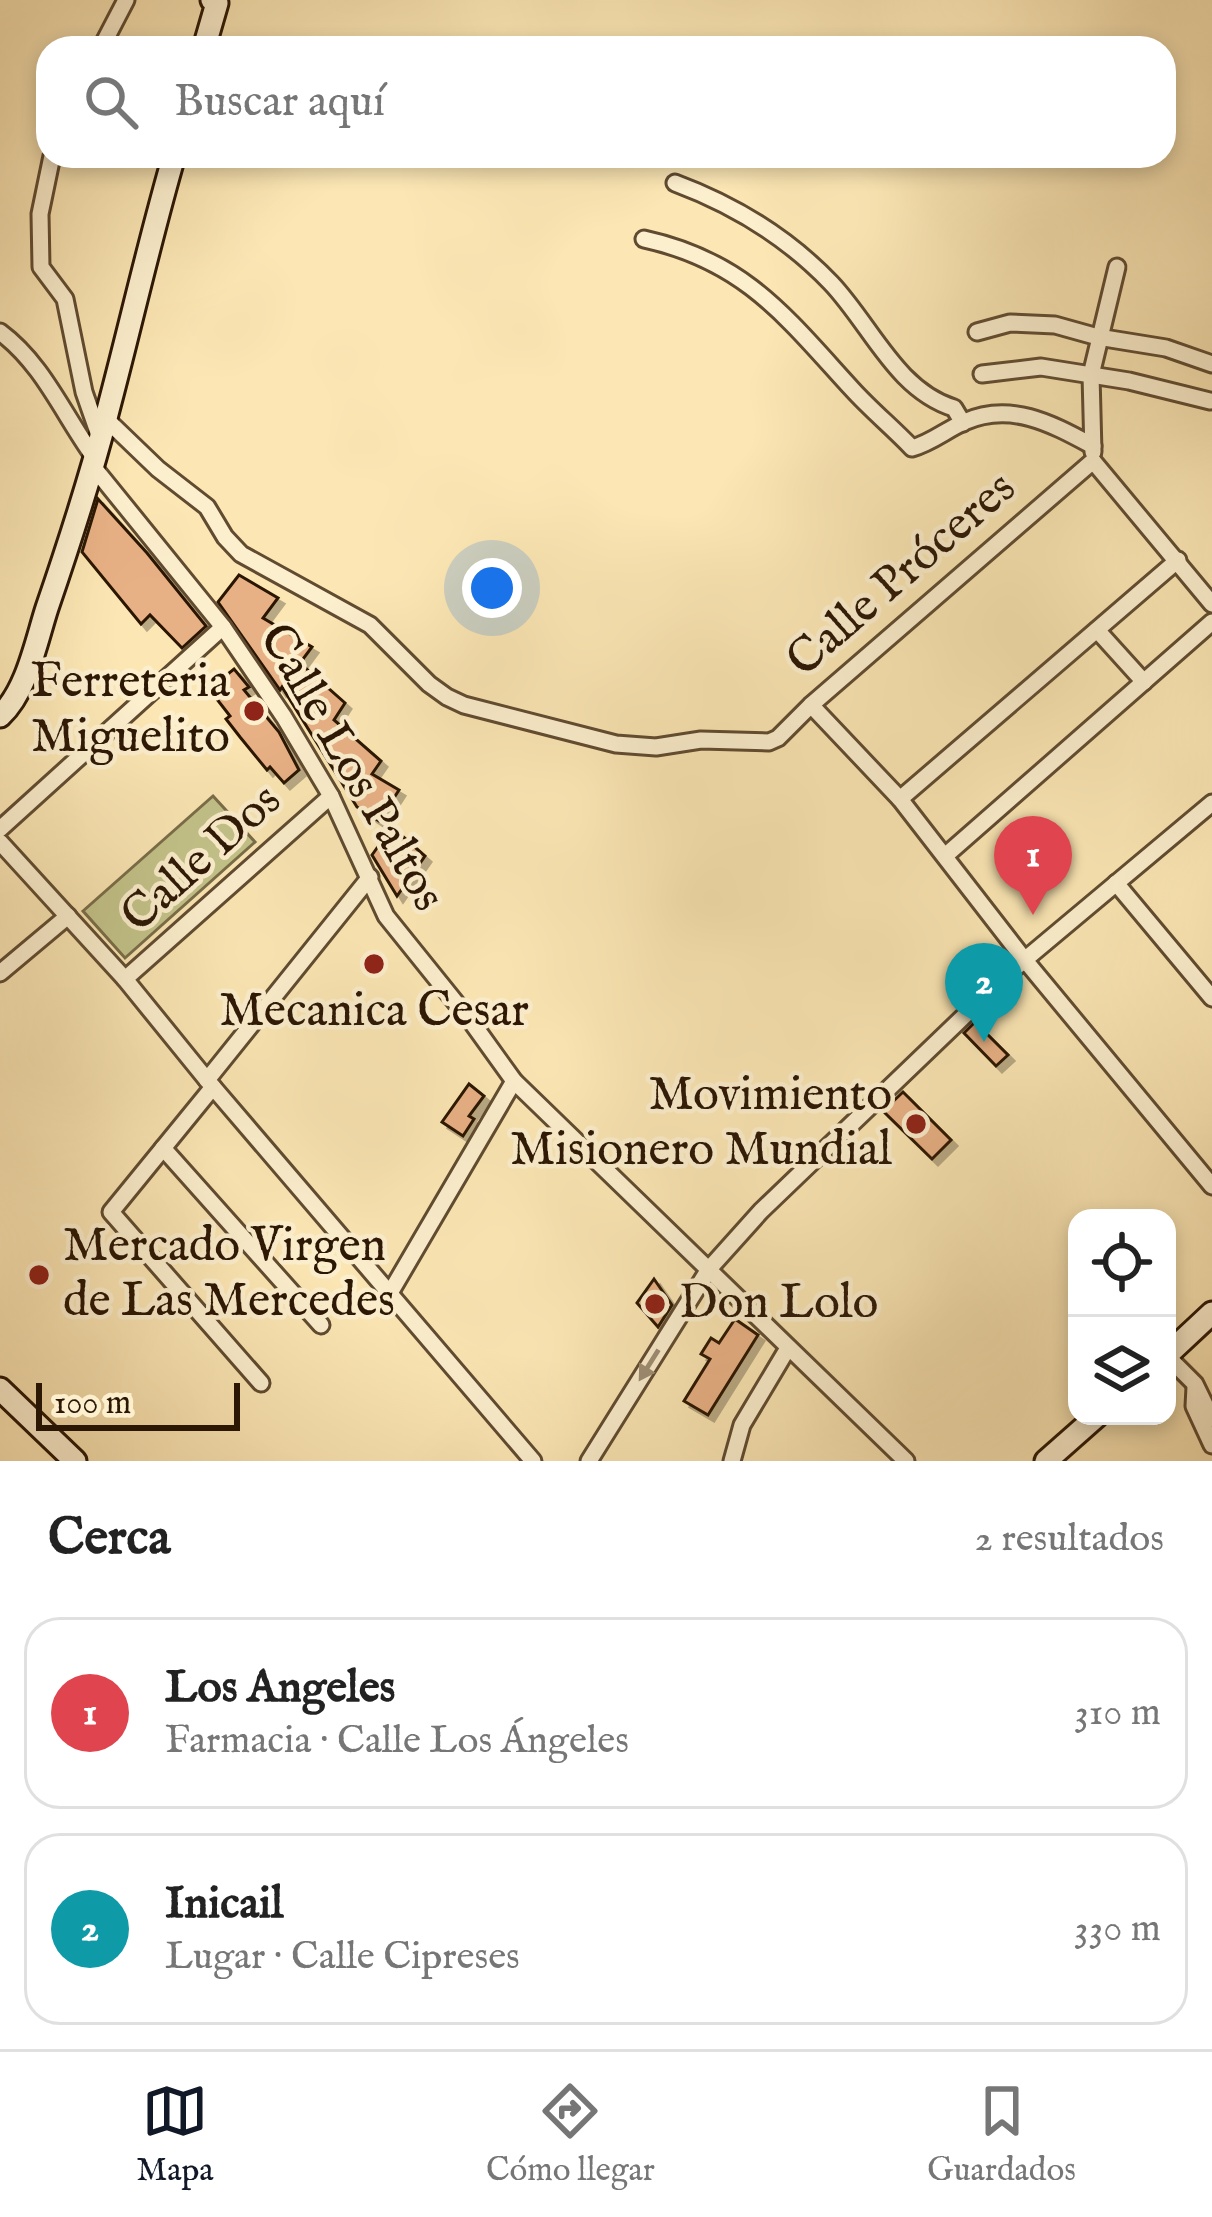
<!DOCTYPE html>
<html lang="es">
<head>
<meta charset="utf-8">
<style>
	:root { --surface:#fff; --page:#f2f2f2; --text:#222; --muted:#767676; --line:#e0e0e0; --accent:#111827 }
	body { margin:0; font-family:"IM FELL English",serif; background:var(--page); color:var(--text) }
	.controls { position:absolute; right:36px; bottom:36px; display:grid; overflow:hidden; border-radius:24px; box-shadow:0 6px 18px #0003 }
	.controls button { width:108px; height:108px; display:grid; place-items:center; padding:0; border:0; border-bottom:3px solid var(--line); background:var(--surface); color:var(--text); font:60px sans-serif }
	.scale { position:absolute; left:36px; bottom:30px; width:204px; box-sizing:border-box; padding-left:12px; border:6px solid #2c1705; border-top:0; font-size:33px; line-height:42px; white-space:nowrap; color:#2c1705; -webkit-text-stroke:9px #fcefce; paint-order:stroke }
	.you { position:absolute; left:492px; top:588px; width:42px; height:42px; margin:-30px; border:9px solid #fff; border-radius:50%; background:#1a73e8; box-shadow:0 0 0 18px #1a73e833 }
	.badge { display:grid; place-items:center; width:78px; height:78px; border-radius:50%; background:var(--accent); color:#fff; font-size:39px; font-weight:700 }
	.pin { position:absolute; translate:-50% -99px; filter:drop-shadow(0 3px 6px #0008) }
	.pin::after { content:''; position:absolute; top:63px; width:42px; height:36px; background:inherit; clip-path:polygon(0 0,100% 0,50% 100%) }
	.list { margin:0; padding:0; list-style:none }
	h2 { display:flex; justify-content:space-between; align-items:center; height:156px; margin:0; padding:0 48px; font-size:51px }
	h2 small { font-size:39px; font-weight:400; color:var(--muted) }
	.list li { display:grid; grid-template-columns:78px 1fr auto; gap:36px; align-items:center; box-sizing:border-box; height:192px; margin:0 24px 24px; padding:0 24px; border:3px solid var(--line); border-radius:36px }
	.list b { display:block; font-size:45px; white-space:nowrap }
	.list p { margin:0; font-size:39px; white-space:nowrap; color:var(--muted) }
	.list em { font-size:39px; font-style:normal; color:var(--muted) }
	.icon { flex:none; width:66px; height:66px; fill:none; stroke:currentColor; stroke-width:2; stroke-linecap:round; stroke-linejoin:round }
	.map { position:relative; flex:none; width:1212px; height:1461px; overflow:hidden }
	.search { position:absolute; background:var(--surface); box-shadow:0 6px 18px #0003; left:36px; right:36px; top:36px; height:132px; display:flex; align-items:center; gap:30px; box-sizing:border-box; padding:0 42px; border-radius:36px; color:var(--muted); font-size:45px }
	.sheet { height:588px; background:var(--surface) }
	nav { display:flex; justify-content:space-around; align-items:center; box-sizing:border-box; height:168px; border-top:3px solid var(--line); background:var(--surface); font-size:33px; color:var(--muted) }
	nav a { display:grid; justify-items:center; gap:6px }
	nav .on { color:var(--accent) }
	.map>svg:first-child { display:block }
</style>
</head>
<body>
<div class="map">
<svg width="1212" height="1461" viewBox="0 0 1212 1461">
	<defs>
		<filter id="shadow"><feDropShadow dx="6" dy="6" stdDeviation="0" flood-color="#0004"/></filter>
	</defs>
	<rect width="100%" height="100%" fill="#fbe6b4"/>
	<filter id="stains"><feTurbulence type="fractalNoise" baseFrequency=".00167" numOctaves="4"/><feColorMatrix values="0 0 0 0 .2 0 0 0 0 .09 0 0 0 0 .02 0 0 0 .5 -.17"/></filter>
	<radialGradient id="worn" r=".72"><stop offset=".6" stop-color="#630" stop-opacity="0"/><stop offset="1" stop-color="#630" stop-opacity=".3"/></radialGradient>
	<path fill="#c3c38a" stroke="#786d48" stroke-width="3" d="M213 796 255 842 125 958 83 911Z"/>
	<g fill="#e8b185" stroke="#2c1705" stroke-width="3" filter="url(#shadow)">
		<path d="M98 499 147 553 206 626 182 648 150 615 141 624 82 552Z"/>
		<path d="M239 575 278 598 263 618 312 647 300 663 345 703 334 720 381 761 372 774 399 790 379 821 357 807 282 687 280 690 218 602Z"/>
		<path d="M234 669 249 687 244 690 279 732 299 770 284 783 270 767 267 770 240 737 226 719 230 716 209 689Z"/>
		<path d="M392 827 425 856 397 896 372 855Z"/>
		<path d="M975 1022 1008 1055 996 1066 964 1033Z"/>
		<path d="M469 1084 484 1096 469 1116 474 1119 463 1136 442 1122Z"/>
		<path d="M903 1092 951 1140 932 1159 883 1111Z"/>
		<path d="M654 1279 672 1305 658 1327 637 1303Z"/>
		<path d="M735 1319 758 1335 708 1415 684 1401 710 1359 701 1354 711 1338 719 1343Z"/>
	</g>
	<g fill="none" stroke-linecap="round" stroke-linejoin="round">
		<g stroke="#604b31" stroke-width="21">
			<g id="street">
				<path d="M101 48 126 0"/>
				<path d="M52 156 40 214 41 267 65 299 84 392 100 438"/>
				<path d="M675 183C734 205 787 237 831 283 871 325 896 390 954 408L963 423"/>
				<path d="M644 239C745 261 786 317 852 389 871 410 893 428 912 448 931 443 946 430 964 422 1011 401 1052 424 1093 446"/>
				<path d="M0 332C43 364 63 414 94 457"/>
				<path d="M977 332 1010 323 1055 325 1098 337 1166 348 1212 364"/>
				<path d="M982 374 1041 367 1129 381 1210 401"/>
				<path d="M106 419 158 469 207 507 225 537 241 554 370 625 429 684 447 697 464 705 616 744 656 747 701 740 769 742 778 738 811 705 1093 461"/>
				<path d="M1093 452 1091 375 1117 267"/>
				<path d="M1093 461 1212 604"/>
				<path d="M91 464 223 627 284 717 331 796 386 916 473 1024 514 1081 906 1461"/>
				<path d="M1097 630 1144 682"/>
				<path d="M811 705 900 799 1024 959 1212 1186"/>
				<path d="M900 799 1178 560"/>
				<path d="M0 829 223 627"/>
				<path d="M0 842 125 979 207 1080 533 1461"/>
				<path d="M945 856 1212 622"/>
				<path d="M1116 883 1212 998"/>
				<path d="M0 973 68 916"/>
				<path d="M125 979 331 796"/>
				<path d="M207 1080 370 877"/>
				<path d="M213 1087 111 1212 261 1383"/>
				<path d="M163 1148 321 1325"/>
				<path d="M390 1293 514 1081"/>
				<path d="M1167 1356 1195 1384 1212 1419"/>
				<path d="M1195 1387 1194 1406 1212 1445"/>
				<path d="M589 1461 709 1269 761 1211 1009 973 1212 803"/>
				<path d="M732 1461 742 1425 788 1348"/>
			</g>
		</g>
		<g stroke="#2c1705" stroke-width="27">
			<g id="secondary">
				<path d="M204 48 217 3 212 0"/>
				<path d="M0 716C27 691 36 642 47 608 69 544 90 479 107 414 130 328 149 242 174 156"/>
				<path d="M1167 1355 1212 1313"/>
				<path d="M0 1389 75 1461"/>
				<path d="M1046 1461 1097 1416"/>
			</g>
		</g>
		<use href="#street" stroke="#fcefce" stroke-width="15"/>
		<use href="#secondary" stroke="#fcefce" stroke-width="21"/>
	</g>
	<defs><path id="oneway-solid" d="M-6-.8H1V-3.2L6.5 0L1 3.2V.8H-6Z" transform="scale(3)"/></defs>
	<use fill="#9e8e74" href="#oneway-solid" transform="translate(649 1365) rotate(122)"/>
	<g fill="#8f2418" stroke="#fcefce" stroke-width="4.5">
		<circle cx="254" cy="711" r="12"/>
		<circle cx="374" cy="964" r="12"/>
		<circle cx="916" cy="1124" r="12"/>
		<circle cx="39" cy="1275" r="12"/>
		<circle cx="655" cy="1304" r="12"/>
	</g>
	<g text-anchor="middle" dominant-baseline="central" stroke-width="9" stroke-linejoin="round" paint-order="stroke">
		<g font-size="48" fill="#2c1705" stroke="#fcefce">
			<text transform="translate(902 575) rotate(-41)">Calle Próceres</text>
			<text transform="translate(351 768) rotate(60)">Calle Los Paltos</text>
			<text transform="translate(202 859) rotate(-42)">Calle Dos</text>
		</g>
		<g font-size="48" fill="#2c1705" stroke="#fcefce" text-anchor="end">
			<text x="230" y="683">Ferreteria<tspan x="230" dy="55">Miguelito</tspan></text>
			<text x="374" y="1012" text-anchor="middle">Mecanica Cesar</text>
			<text x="892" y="1096">Movimiento<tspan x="892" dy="55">Misionero Mundial</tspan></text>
			<text x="63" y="1247" text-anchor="start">Mercado Virgen<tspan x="63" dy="55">de Las Mercedes</tspan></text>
			<text x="679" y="1304" text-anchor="start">Don Lolo</text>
		</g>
	</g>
	<rect width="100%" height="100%" filter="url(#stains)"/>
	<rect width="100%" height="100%" fill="url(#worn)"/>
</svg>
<div class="controls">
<button><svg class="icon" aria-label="locate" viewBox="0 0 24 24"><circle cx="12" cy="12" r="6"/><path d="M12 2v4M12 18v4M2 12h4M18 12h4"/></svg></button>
<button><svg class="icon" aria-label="layers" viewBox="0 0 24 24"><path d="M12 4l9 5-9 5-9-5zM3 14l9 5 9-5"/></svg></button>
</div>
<div class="scale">100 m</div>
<div class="you"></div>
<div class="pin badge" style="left:1033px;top:915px;background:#e0444e">1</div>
<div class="pin badge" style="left:984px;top:1042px;background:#0f9aa8">2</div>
<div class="search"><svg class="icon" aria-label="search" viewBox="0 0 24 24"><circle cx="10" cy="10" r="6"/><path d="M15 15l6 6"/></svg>Buscar aquí</div>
</div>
<section class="sheet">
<h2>Cerca<small>2 resultados</small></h2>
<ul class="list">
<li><span class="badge" style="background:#e0444e">1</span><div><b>Los Angeles</b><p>Farmacia · Calle Los Ángeles</p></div><em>310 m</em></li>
<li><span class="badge" style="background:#0f9aa8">2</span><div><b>Inicail</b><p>Lugar · Calle Cipreses</p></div><em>330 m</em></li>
</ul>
</section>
<nav>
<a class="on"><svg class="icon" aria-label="map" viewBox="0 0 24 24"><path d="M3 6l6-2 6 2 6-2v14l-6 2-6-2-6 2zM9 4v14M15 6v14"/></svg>Mapa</a>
<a><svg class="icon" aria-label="directions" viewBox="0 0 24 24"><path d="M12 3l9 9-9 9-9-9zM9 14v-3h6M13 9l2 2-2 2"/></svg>Cómo llegar</a>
<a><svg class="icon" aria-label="saved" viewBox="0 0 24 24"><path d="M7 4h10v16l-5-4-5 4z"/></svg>Guardados</a>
</nav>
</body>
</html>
